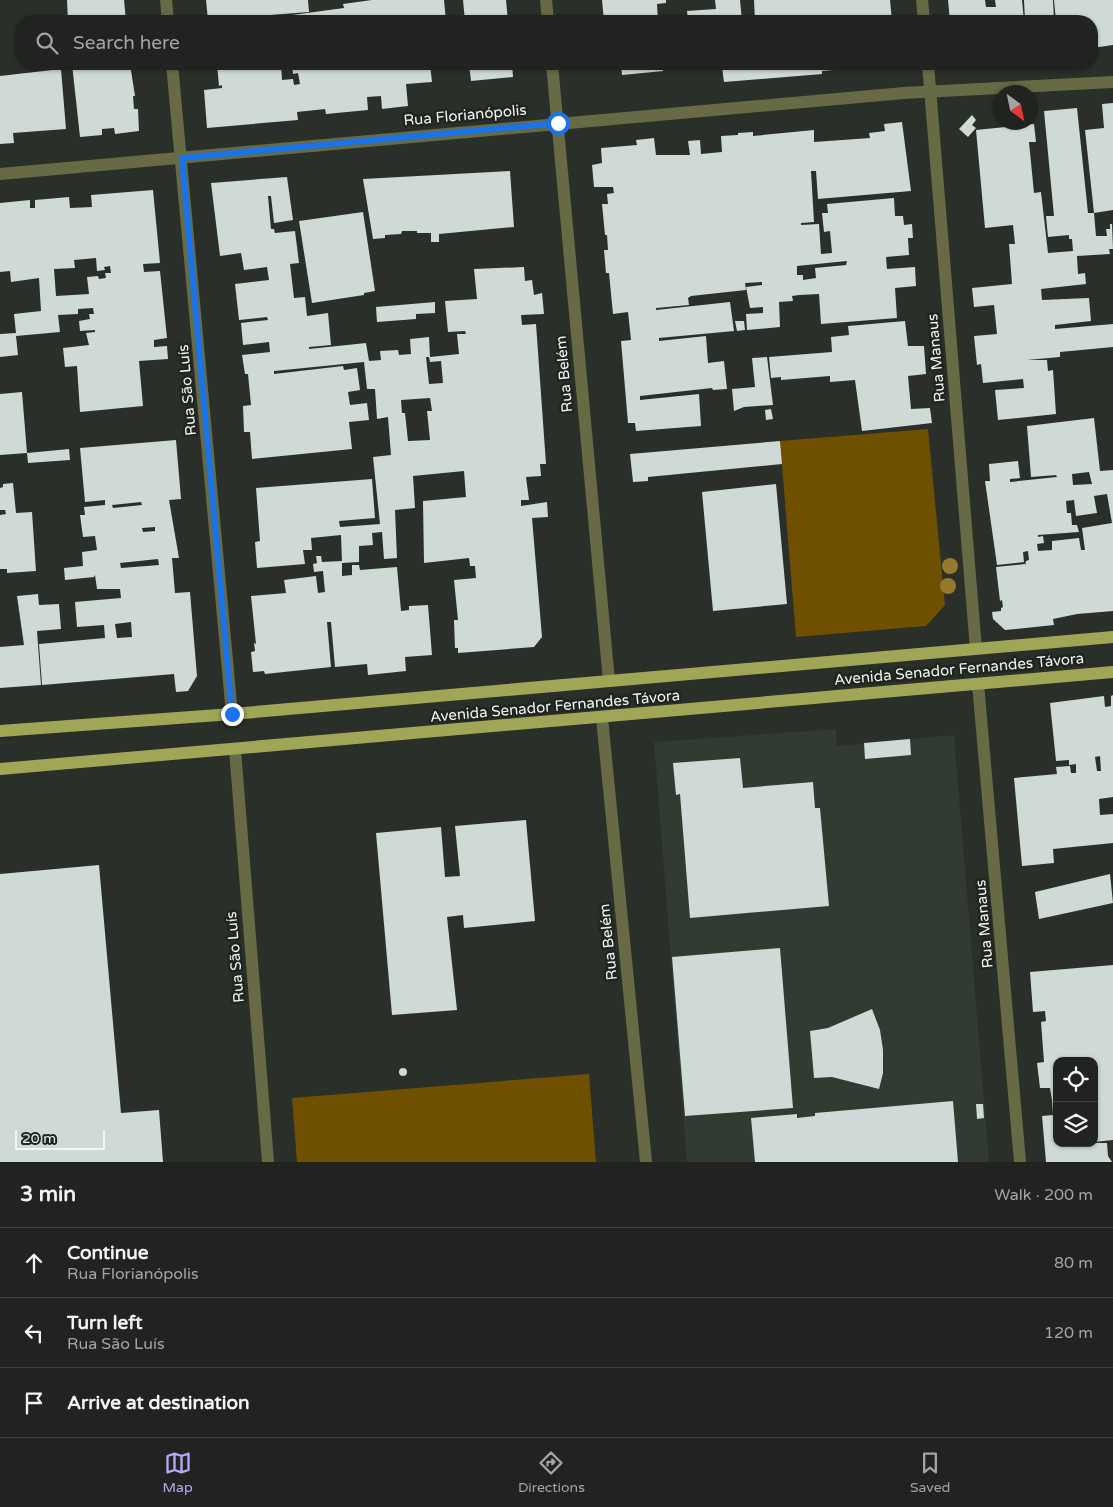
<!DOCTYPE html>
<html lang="en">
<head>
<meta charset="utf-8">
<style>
	:root { --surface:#20231f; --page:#282b28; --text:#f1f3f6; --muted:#a2a4a4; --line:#3d403d; --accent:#bca9f5 }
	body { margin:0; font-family:"Varela Round",sans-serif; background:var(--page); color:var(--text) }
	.controls { position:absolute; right:15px; bottom:15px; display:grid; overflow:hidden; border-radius:10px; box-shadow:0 1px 4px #0004 }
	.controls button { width:45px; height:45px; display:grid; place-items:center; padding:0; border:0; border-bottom:1px solid var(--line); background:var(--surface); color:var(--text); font:25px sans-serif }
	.compass { position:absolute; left:993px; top:85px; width:45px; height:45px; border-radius:50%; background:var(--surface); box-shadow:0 1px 4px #0004; rotate:147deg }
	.scale { position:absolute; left:15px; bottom:12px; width:90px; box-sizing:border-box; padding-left:5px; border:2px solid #f2f6f2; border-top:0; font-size:14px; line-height:18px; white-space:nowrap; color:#f2f6f2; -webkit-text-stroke:4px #202520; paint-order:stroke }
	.stop { position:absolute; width:15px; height:15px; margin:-11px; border:4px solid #1a73e8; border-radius:50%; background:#fff }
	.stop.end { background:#1a73e8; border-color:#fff; box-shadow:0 1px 5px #0008 }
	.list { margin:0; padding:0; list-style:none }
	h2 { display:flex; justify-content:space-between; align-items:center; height:65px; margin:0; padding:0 20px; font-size:21px }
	h2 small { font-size:16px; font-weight:400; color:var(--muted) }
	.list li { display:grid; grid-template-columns:32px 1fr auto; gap:15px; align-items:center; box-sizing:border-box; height:70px; padding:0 20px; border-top:1px solid var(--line) }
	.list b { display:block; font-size:19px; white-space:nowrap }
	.list p { margin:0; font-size:16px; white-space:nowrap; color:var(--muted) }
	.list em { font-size:16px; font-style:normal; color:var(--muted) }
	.icon { flex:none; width:28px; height:28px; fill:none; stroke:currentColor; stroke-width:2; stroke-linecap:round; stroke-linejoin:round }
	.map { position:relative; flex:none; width:1113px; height:1162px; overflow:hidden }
	.search { position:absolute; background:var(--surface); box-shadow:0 1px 4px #0004; left:15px; right:15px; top:15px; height:55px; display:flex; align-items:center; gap:12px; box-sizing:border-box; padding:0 18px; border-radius:20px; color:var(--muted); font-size:19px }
	.sheet { height:275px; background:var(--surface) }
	nav { display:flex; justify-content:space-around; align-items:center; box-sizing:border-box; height:70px; border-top:1px solid var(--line); background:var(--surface); font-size:14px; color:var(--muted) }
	nav a { display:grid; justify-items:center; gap:2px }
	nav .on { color:var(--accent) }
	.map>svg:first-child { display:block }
</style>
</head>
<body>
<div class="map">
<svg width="1113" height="1162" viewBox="0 0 1113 1162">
	<rect width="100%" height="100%" fill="#2a2f29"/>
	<path fill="#313b31" d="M836 729 837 746 954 735 989 1162H687L654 742Z"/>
	<g fill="#6e5000">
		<path d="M928 429 945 605 926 626 796 637 780 441Z"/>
		<path d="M589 1074 596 1162H297L292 1098Z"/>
	</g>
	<g fill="#cfd9d6" fill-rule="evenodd">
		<path d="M67 0H124L126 21H68Z"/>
		<path d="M206 0H308L309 12 208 20Z"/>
		<path d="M372 0H444L446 21H293L292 15 344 8 343 4Z"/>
		<path d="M463 0H506L508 21H465Z"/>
		<path d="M602 0H666V3L657 4 658 21H604Z"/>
		<path d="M715 0H740L742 21H688L687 11 716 9Z"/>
		<path d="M754 0H890L892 21H755Z"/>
		<path d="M948 0H985L986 7H996L995 0H1022L1024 21H950Z"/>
		<path d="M1024 0H1053L1054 21H1025Z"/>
		<path d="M1054 0H1113V45L1092 48V21H1056Z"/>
		<path d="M72 64H130L135 96H133L134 109H138L139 131 115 134 114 128 102 129V135L80 137Z"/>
		<path d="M217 64H281L282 80 293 79 294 85 300 84 298 73 293 74 292 64H430L432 82 406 84 408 106 382 109 381 96 367 97 368 110 326 114 325 109 297 112 298 120 207 128 204 90 222 88V85L219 86Z"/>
		<path d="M469 64H512L513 77 471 81Z"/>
		<path d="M621 64H662L663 71 622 75Z"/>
		<path d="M692 64H866L867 67 822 71V74L724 82 722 67 693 70Z"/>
		<path d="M61 69 66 129 13 133 14 143 0 144V76Z"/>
		<path d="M1113 103V210L1094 213 1085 130 1104 128 1102 104Z"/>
		<path d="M1077 108 1088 213H1094L1096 236H1107L1106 229H1110V224H1112L1113 249H1109L1110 254 1077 256 1078 274 1085 273 1086 284 1041 289 1042 300 1089 298 1091 321 1055 325V329L1113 324V347L1060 352V357L1027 360H1047L1048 371 1053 370 1056 414 998 420 995 390 1024 388 1023 379 983 383 981 364 977 365 974 336 997 334 994 305 974 307 972 288 1012 284 1009 244H1015L1013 225 985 228 976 130 1034 124 1036 142H1029L1034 193 1041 192 1048 253 1073 251 1072 239H1069V235L1048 237 1046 216H1054L1044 111Z"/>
		<path d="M972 115 976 120 972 125 976 128 968 137 959 129Z"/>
		<path d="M902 122 911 191 818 199 816 171H811L814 222 801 223V225L819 224 821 254 832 253 830 231 824 232 822 213H828L827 204 894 198 895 216H903L904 225 912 224 913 238H908L909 255 886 257 887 269 915 267 916 286 895 288 897 318 821 324 819 294 799 295 792 296 793 301 779 302 780 327 747 330 746 314 763 313V307L750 308 746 287 762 285V282L745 283 746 290 691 296 688 298 689 305 656 308V310L730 302 734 331 659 338V341L706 336 708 363 724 361 727 389 713 390 712 388 640 396V400L699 394 701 426 636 431 635 423H628L621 341 631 340 628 312 613 314 609 273H606L604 250H608L607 235H605L602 204H608L607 194 614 193 613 187H594L592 165 602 163 601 148 637 145 636 140 654 138 656 155H690L688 141 700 140 701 154 722 152 721 136 738 135V133L753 132V136L814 130V142L870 138 869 133 885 131 884 124ZM847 261 846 265 815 268 816 278 803 280V275H797V266Z"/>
		<path d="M510 171 514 227 439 234V242H431V233H417V231H402L401 234 385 235V238L373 239 363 179Z"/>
		<path d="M287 177 293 220 274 223 271 196H268L271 229H274L275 233 295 231 299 263 290 264 294 298 305 297 307 316 328 313 331 345 309 347V349L366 343 369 361 381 360 380 351 398 350 399 355 411 354 410 339 429 337 430 357 459 354 457 334H466L465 331 448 332 445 301 477 299 474 269 524 267 525 281 532 280 534 295 542 293 544 314 521 315 522 325 536 324 546 464H540L541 476 526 477 529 500H521V506L547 502 548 517 532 518 542 637 534 647 458 653V648H455L454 620H458L454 580 476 578 475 566H470L469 558 424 563 423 501 466 497 464 471 413 476 415 508 395 510 397 558 384 559 382 532 372 533 373 545 359 546V562L342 563 341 535 311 538 312 550H303L305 564 257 568 255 542 260 541 256 488 372 479 375 518 339 521 340 527 380 524 373 457 391 455 388 417 377 419 375 389H367L364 362 274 371V374L343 366 344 370 357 368 360 390 348 392 350 405 367 403 369 420 349 422 352 449 252 459 250 432H244L243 406 251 405 248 374H245L242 355 270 352 269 342 243 345 241 323 268 320 267 317 239 320 235 284 269 280 267 267 244 270 241 253 220 256 211 183ZM426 357H429L430 362 441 361 443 383 429 384ZM430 398 432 411H427L430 440 408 441 405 413H402L401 400Z"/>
		<path d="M153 190 160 263 143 264 144 272 160 271 167 338 154 340V347L167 346 168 359 139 361 143 406 80 412 77 366 65 367 63 348 89 345 86 333 95 332V330L80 331 79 321 90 319 89 314H94L93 308 78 309V314L58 315 60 332 16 336 18 355 0 357V334L16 333 14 314 41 311 39 278 11 282 10 271 0 272V203L30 200V208H35V200L69 197 70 208 92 207 91 195ZM96 258 97 271 105 270 104 267 110 266 111 273H105L106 278 99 279 98 276 87 277 89 294 56 296 54 269 75 268 74 260Z"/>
		<path d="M363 212 375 291 364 293V295L312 303 299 221Z"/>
		<path d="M435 302V313L416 314V319L377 322 376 307Z"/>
		<path d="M735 321H744L745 330 737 331Z"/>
		<path d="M905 321 908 346H924L926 374 908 376 911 409 930 408 932 423 862 431 855 380 830 382V376L781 380V377L771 378 769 357 832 352 831 337 849 335 848 326Z"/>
		<path d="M767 357 773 405 744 407 734 411 732 389 755 387 752 358Z"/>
		<path d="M22 392 27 453 0 455V394Z"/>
		<path d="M771 409 773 419 766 420 765 410Z"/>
		<path d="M1094 418 1100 471 1113 470V611L1077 614 1053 619 1054 625 1005 630 993 619 992 612 1001 611V608L1003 607 1002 600 1000 601 996 567 1025 564V566L1026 561 1029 560 1028 551 1023 552 1024 562 997 565 985 481H990L989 464 1018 461 1020 478 1010 479V482L1057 477 1056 475 1031 477 1027 426ZM1089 472 1092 484 1073 485 1072 474ZM1107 494 1112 523 1082 528 1085 550H1081L1079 538 1052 541V550L1038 551 1037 544 1044 543 1043 536 1038 537V535L1079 532 1077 525H1072L1071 513H1067L1066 501 1074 500 1076 516 1097 513 1094 496Z"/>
		<path d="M176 440 181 499 169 500 179 558H172L175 593 190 592 197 676 188 691 176 692 174 674 42 685 39 644 105 638 104 625 77 627 75 602 121 598 120 589H97L95 575 94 577 65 580 64 568 83 566 82 552 97 550 95 536 83 537 80 515H85L84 507 105 505V500L85 502 80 448ZM141 502 142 505 113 508 112 505ZM155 527V531L143 532 142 528ZM158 559 159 565 121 568 120 563ZM131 622 132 637 117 638 115 624Z"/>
		<path d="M780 441 782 464 648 477V481L633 482 630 454Z"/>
		<path d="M69 449 70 460 28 463 27 453Z"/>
		<path d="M13 483 16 513 32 512 36 571 7 573V569H0V515L6 514 5 510H0V488L3 487V484Z"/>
		<path d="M776 484 787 604 713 611 702 492Z"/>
		<path d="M316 556H321L322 562 342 561V576L352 575V565H359L360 570 397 567 401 611 409 610V606L428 605 432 655 405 657 406 671 368 675 367 664 335 667 331 622H327L331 667 265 674 264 671 253 672 251 652 255 651 254 643 256 644 251 596 286 593 284 580 316 576 318 593 325 592 323 571 314 572 313 564 317 563Z"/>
		<path d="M38 594 39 605 59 604 61 629 37 631 41 685 0 688V647L24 645 17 596Z"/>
		<path d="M1113 695V797L1099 799 1100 815 1113 814V843L1053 849 1054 863 1022 866 1014 778 1057 774 1056 767 1070 766 1071 773H1076V764L1069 765V760L1056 761 1050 703 1104 696 1105 707 1111 706V696ZM1100 756 1101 771H1097L1095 757Z"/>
		<path d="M910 739 911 755 865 759 864 743Z"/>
		<path d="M740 758 743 788 813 782 815 808H820L829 906 690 918 680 794 676 795 673 763Z"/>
		<path d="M526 820 535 921 464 928 463 915 447 917 457 1010 392 1015 376 833 441 827 445 877 460 876 455 826Z"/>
		<path d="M99 865 121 1113 159 1110 163 1162H0V874Z"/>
		<path d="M1110 874 1113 903 1039 919 1035 892Z"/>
		<path d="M780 948 793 1108 685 1116 672 957Z"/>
		<path d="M1113 965V1140L1094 1142V1061H1057V1143H1107L1108 1156 1112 1162H1046L1042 1116 1053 1115 1052 1100 1050 1088H1040L1037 1063 1044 1062 1041 1022 1046 1021 1045 1011 1033 1012 1030 972Z"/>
		<path d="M872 1009 880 1030 883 1050V1073L879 1089 832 1077 814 1078 810 1031 828 1028Z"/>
		<circle cx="403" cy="1072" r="4"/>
		<path d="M953 1101 958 1162H755L751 1118 797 1114V1118L815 1116V1113Z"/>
		<path d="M976 1104H983L984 1118 977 1119Z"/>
	</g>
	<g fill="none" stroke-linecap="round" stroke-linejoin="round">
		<g stroke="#666b45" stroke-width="12">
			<path d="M166 0 168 21"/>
			<path d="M546 0 548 21"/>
			<path d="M922 0 924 21"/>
			<path d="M172 64 232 714"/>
			<path d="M552 64 609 681"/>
			<path d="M928 64 976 649"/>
			<path d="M0 174 904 93 1113 82"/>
			<path d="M978 684 1020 1162"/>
			<path d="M602 718 646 1162"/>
			<path d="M235 750 268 1162"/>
		</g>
		<g stroke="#9fa756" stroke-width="12">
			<path d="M0 731 232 714 1113 637"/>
			<path d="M0 769 1113 672"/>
		</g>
	</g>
	<g fill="#96792b">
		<circle cx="950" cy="566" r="8"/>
		<circle cx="948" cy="586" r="8"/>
	</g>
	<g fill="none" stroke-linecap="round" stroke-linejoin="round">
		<path stroke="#1a73e8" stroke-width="6" d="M232 714 182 158 558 123"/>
	</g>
	<g text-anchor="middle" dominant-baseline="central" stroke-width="5" stroke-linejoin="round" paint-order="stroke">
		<g font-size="15" fill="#f2f6f2" stroke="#202520">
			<text transform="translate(465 115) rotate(-5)">Rua Florianópolis</text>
			<text transform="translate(936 358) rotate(-95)">Rua Manaus</text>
			<text transform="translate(564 374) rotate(-95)">Rua Belém</text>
			<text transform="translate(187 390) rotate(-95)">Rua São Luís</text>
			<text transform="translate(959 669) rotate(-5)">Avenida Senador Fernandes Távora</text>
			<text transform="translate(555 706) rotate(-5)">Avenida Senador Fernandes Távora</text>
			<text transform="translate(984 924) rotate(-95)">Rua Manaus</text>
			<text transform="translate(608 942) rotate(-96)">Rua Belém</text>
			<text transform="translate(235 957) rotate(-95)">Rua São Luís</text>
		</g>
	</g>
</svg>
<div class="controls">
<button><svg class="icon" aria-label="locate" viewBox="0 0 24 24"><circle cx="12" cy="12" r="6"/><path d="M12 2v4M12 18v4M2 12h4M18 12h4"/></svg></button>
<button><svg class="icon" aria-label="layers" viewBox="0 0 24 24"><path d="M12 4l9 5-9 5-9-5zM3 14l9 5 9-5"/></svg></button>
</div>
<svg class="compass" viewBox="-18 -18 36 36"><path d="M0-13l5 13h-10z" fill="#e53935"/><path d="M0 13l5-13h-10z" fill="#a2a4a4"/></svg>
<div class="scale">20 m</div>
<div class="stop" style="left:558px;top:123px"></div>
<div class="stop end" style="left:232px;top:714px"></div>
<div class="search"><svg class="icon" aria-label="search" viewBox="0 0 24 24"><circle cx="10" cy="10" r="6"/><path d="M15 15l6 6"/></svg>Search here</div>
</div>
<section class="sheet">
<h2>3 min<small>Walk · 200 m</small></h2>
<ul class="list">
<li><svg class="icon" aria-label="ahead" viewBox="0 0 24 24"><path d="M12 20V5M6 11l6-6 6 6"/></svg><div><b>Continue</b><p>Rua Florianópolis</p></div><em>80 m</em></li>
<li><svg class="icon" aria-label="left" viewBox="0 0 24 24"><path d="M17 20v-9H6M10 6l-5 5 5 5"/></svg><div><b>Turn left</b><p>Rua São Luís</p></div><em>120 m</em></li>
<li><svg class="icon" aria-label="arrive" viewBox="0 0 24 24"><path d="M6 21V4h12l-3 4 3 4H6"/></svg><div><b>Arrive at destination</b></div></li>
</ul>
</section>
<nav>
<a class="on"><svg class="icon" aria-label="map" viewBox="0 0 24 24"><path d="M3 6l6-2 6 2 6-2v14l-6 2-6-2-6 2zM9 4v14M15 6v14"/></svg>Map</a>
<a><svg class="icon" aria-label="directions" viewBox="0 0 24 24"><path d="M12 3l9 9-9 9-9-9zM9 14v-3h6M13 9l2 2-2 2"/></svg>Directions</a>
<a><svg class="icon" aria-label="saved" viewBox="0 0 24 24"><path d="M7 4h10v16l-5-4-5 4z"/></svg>Saved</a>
</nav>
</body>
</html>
